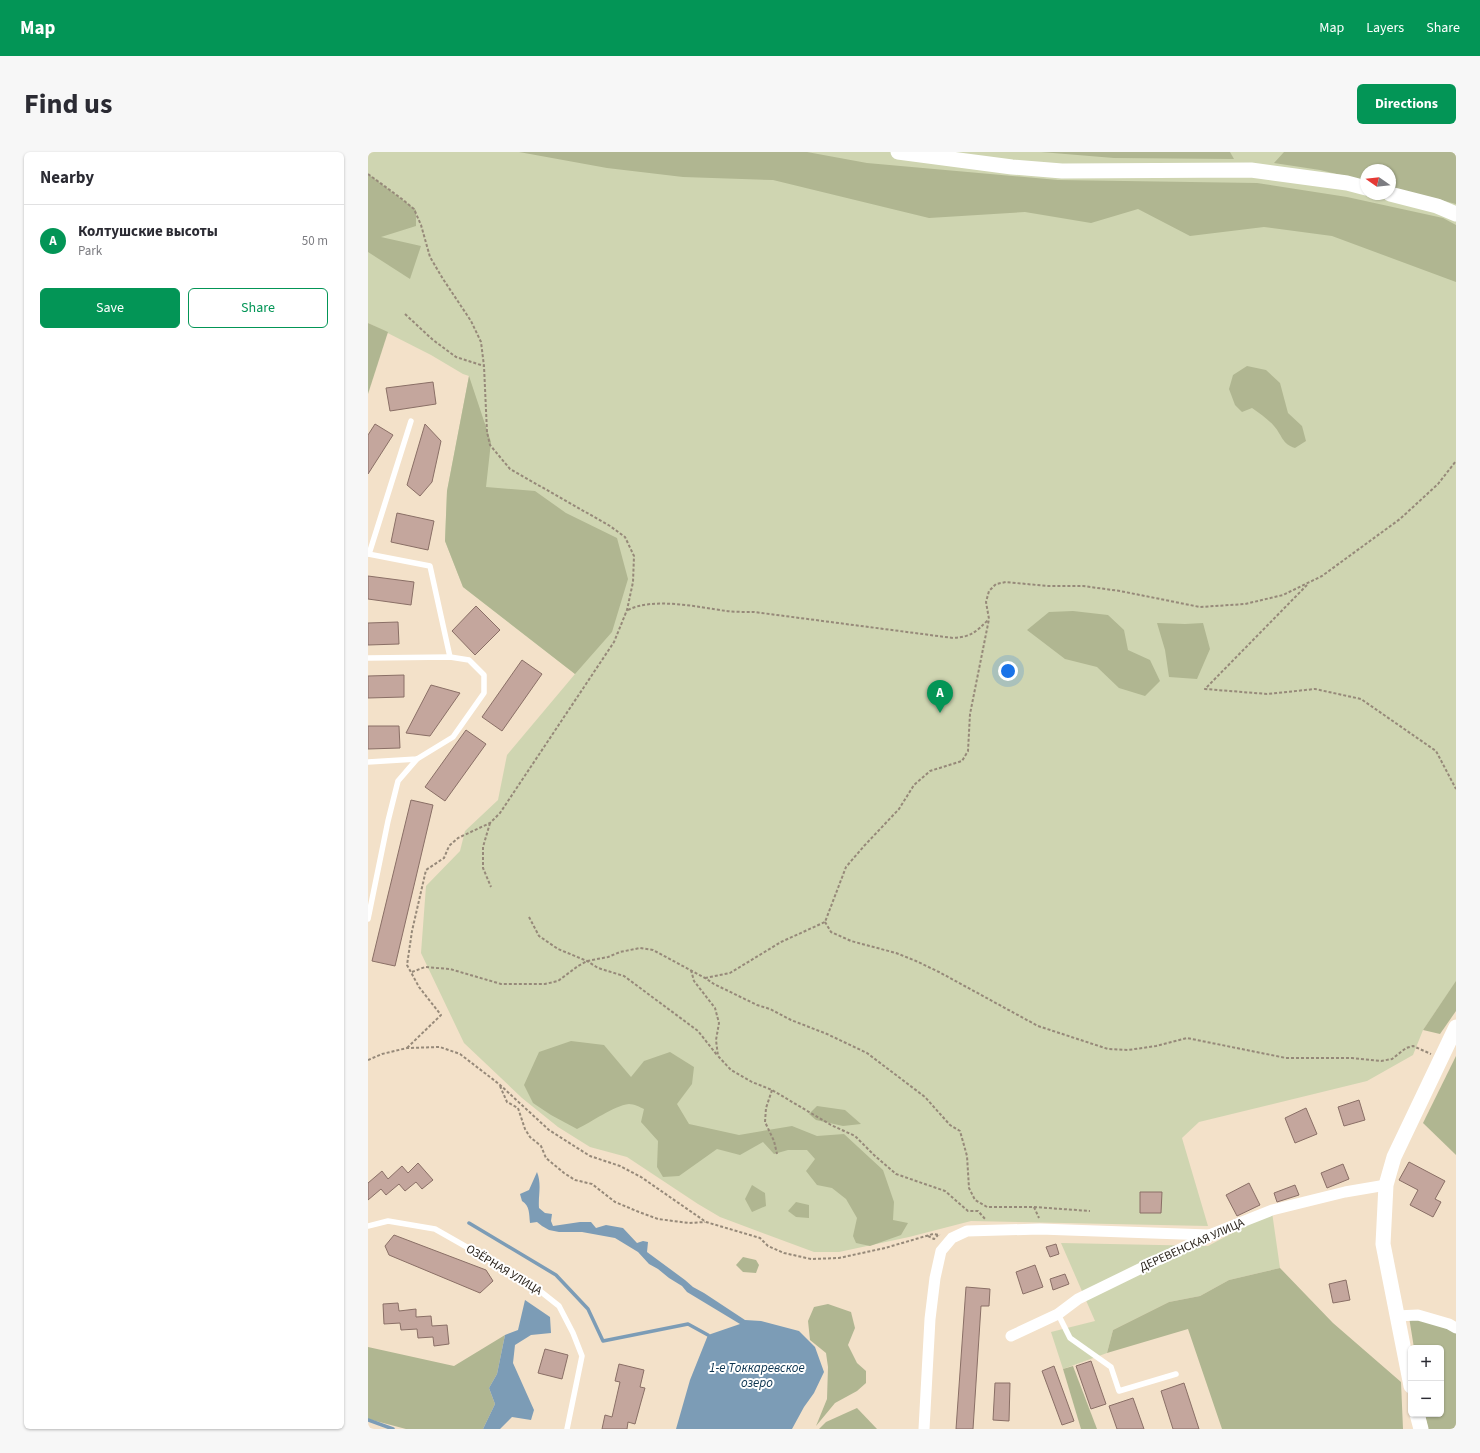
<!DOCTYPE html>
<html lang="en">
<head>
<meta charset="utf-8">
<style>
	:root { --surface:#fff; --page:#f7f7f7; --text:#2b2b33; --muted:#7c7c81; --line:#e1e1e2; --accent:#039556 }
	body { margin:0; font-family:"Source Sans 3",sans-serif; background:var(--page); color:var(--text) }
	.controls { position:absolute; right:12px; bottom:12px; display:grid; overflow:hidden; border-radius:6px; box-shadow:0 1px 3px #0004 }
	.controls button { width:36px; height:36px; display:grid; place-items:center; padding:0; border:0; border-bottom:1px solid var(--line); background:var(--surface); color:var(--text); font:20px sans-serif }
	.compass { position:absolute; left:992px; top:12px; width:36px; height:36px; border-radius:50%; background:var(--surface); box-shadow:0 1px 3px #0004; rotate:284deg }
	.you { position:absolute; left:640px; top:519px; width:14px; height:14px; margin:-10px; border:3px solid #fff; border-radius:50%; background:#1a73e8; box-shadow:0 0 0 6px #1a73e833 }
	.badge { display:grid; place-items:center; width:26px; height:26px; border-radius:50%; background:var(--accent); color:#fff; font-size:13px; font-weight:700 }
	.pin { position:absolute; translate:-50% -33px; filter:drop-shadow(0 1px 2px #0008) }
	.pin::after { content:''; position:absolute; top:21px; width:14px; height:12px; background:inherit; clip-path:polygon(0 0,100% 0,50% 100%) }
	.list { margin:0; padding:0; list-style:none }
	h2 { display:flex; justify-content:space-between; align-items:center; height:52px; margin:0; padding:0 16px; font-size:17px }
	h2 small { font-size:13px; font-weight:400; color:var(--muted) }
	.list li { display:grid; grid-template-columns:26px 1fr auto; gap:12px; align-items:center; box-sizing:border-box; height:72px; padding:0 16px; border-top:1px solid var(--line) }
	.list b { display:block; font-size:15px; white-space:nowrap }
	.list p { margin:0; font-size:13px; white-space:nowrap; color:var(--muted) }
	.list em { font-size:13px; font-style:normal; color:var(--muted) }
	.actions { display:flex; gap:8px; padding:12px 16px }
	.actions a { flex:1; padding:9px 0; border:1px solid var(--accent); border-radius:6px; text-align:center; font-size:14px; color:var(--accent) }
	.actions .main { background:var(--accent); color:#fff }
	.map { position:relative; flex:none; width:1088px; height:1277px; overflow:hidden; border-radius:6px }
	header { display:flex; align-items:center; gap:24px; box-sizing:border-box; height:56px; padding:0 20px; background:var(--accent); color:#fff }
	header strong { font-size:19px }
	nav { display:flex; gap:22px; margin-inline-start:auto; font-size:14px }
	.intro { display:flex; align-items:center; justify-content:space-between; box-sizing:border-box; height:96px; padding:0 24px }
	h1 { margin:0; font-size:28px }
	.button { padding:10px 18px; border-radius:6px; background:var(--accent); color:#fff; font-size:14px; font-weight:700 }
	main { display:flex; gap:24px; padding:0 24px }
	aside { flex:1; background:var(--surface); border-radius:6px; box-shadow:0 1px 3px #0004 }
	.map>svg:first-child { display:block }
</style>
</head>
<body>
<header>
<strong>Map</strong>
<nav><a>Map</a><a>Layers</a><a>Share</a></nav>
</header>
<div class="intro"><h1>Find us</h1><a class="button">Directions</a></div>
<main>
<aside>
<h2>Nearby<small></small></h2>
<ul class="list">
<li><span class="badge">A</span><div><b>Колтушские высоты</b><p>Park</p></div><em>50 m</em></li>
</ul>
<div class="actions"><a class="main">Save</a><a>Share</a></div>
</aside>
<div class="map">
<svg width="1088" height="1277" viewBox="0 0 1088 1277">
	<rect width="100%" height="100%" fill="#f3e1c9"/>
	<g fill="#cfd5b1" fill-rule="evenodd">
		<path d="M0 0H1088V830L1055 878 1045 903 999 929 831 970 814 986 840 1074 603 1069 541 1085 471 1100H446L352 1065 330 1052 259 1005 222 995 190 975 154 946 96 891 53 801 58 734 92 699 97 679 130 648 139 603 207 522 95 435 77 389 79 339 101 224 95 222 63 203 0 171ZM998 18H1022V42H998Z"/>
		<path d="M904 1060 912 1116 861 1128 832 1144 801 1150 745 1178 739 1201 695 1217 683 1180 727 1169 693 1091 840 1094Z"/>
	</g>
	<g fill="#b0b691">
		<path d="M151 0H439L499 11 690 28 889 31 979 45 1075 66 1088 73V130L964 84 896 75 822 84 770 57 723 71 657 60 561 66 405 28 315 25 239 16Z"/>
		<path d="M673 0H862L866 7 746 6Z"/>
		<path d="M916 0H1088V52L1022 35V18H998V29L952 18 906 11Z"/>
		<path d="M0 22 48 58V74L13 85 53 94 42 127 0 100Z"/>
		<path d="M0 171 20 180 0 242Z"/>
		<path d="M879 214 898 218 912 231 920 261 934 274 938 289 927 296C914 292 914 283 906 274 900 267 891 261 884 256L874 260 867 253 861 237 865 223Z"/>
		<path d="M101 224 123 290 118 335 167 339 198 361 249 386 260 427 244 480 207 522 95 435 77 389 79 339Z"/>
		<path d="M705 459 740 463 756 478 760 498 782 508 792 529 777 544 751 536 729 515 697 507 659 478 681 460Z"/>
		<path d="M789 471 817 472 835 471 842 497 829 527 801 525 797 498Z"/>
		<path d="M1088 829V859L1072 882 1055 878Z"/>
		<path d="M203 889 236 893 263 925 276 909 302 900 326 915 324 932 309 952 321 972 371 983 424 974 449 984 476 982 515 1018 526 1050 525 1068 540 1071 533 1083 502 1094 488 1091 485 1084 489 1066 478 1047 464 1036 449 1033 438 1019 447 1007 439 998H420L406 1002 395 990 372 1003 349 997 311 1024 295 1025 289 1015 290 989 273 970 276 957C272 955 266 952 261 952 245 954 224 970 209 977L183 963 165 951 156 933 171 900Z"/>
		<path d="M1088 904V1003L1055 971Z"/>
		<path d="M449 954 477 958 493 972 475 974 448 968 441 962Z"/>
		<path d="M384 1033 397 1041 398 1054 384 1060 377 1047Z"/>
		<path d="M428 1050 441 1053V1066L428 1065 420 1059Z"/>
		<path d="M375 1105 388 1108 391 1113 388 1121 375 1120 368 1113Z"/>
		<path d="M912 1116 965 1171 1033 1230 1035 1277H854L820 1177 739 1201 745 1178 801 1150 832 1144 861 1128Z"/>
		<path d="M460 1152 483 1160 487 1176 480 1193 489 1211 498 1219V1231L489 1239 467 1251 448 1274 459 1247 460 1215 458 1201 442 1188 440 1169 446 1155Z"/>
		<path d="M1041 1165 1079 1176 1088 1181V1277H1060L1057 1262H1073V1196H1046Z"/>
		<path d="M137 1183 129 1222 121 1236 127 1252 115 1277H38L0 1267V1195L86 1214Z"/>
		<path d="M705 1214 729 1277H713L695 1217Z"/>
		<path d="M489 1256 509 1277H451L458 1270Z"/>
	</g>
	<g fill="#7c9cb6">
		<path d="M169 1020C174 1033 170 1043 171 1056L177 1061 184 1062 183 1069 185 1074 212 1070H223L228 1076 238 1073 255 1076 269 1091 275 1089 280 1090 279 1100 317 1128 325 1135 336 1141 377 1168 393 1169 431 1179 447 1195 456 1220 446 1241 436 1255 424 1277H308L322 1228 340 1183 372 1172 319 1140 314 1134 301 1126 290 1117 281 1112 270 1100 247 1086 214 1080H191L181 1078 174 1074 169 1070 162 1071C161 1062 162 1054 154 1049L152 1042 161 1038Z"/>
		<path d="M157 1148 182 1165 183 1181 163 1183 147 1193 145 1211 166 1258 163 1268 144 1265 132 1277H115L127 1252 121 1236 129 1222 137 1183 150 1178Z"/>
	</g>
	<g fill="none" stroke-linecap="round" stroke-linejoin="round">
		<g stroke="#7c9cb6" stroke-width="3.5">
			<path d="M101 1071 188 1123 220 1157 235 1189 320 1172 340 1183"/>
			<path d="M0 1268 25 1277"/>
		</g>
	</g>
	<g fill="#c4a69d" stroke="#8a6f66">
		<path d="M65 230 68 252 22 259 18 236Z"/>
		<path d="M7 272 25 283 0 322V283Z"/>
		<path d="M57 272 73 289 64 330 52 344 39 333Z"/>
		<path d="M29 361 66 369 60 398 23 390Z"/>
		<path d="M0 424 46 430 43 453 0 447Z"/>
		<path d="M108 454 132 478 107 503 84 479Z"/>
		<path d="M30 470 31 492 0 493V471Z"/>
		<path d="M154 508 174 522 134 579 114 565Z"/>
		<path d="M36 523V545L0 546V524Z"/>
		<path d="M63 533 92 541 62 584 38 581Z"/>
		<path d="M0 574H31L32 596 0 597Z"/>
		<path d="M98 578 118 592 77 649 57 635Z"/>
		<path d="M43 648 65 653 27 814 4 809Z"/>
		<path d="M991 948 997 968 976 974 970 955Z"/>
		<path d="M938 956 949 982 927 991 917 966Z"/>
		<path d="M1041 1010 1077 1029 1067 1047 1073 1050 1065 1065 1042 1053 1050 1038 1031 1028Z"/>
		<path d="M50 1011 65 1028 54 1037 48 1030 37 1039 31 1032 18 1043 13 1037 0 1048V1031L14 1019 20 1027 34 1014 40 1021Z"/>
		<path d="M975 1012 981 1027 959 1036 953 1021Z"/>
		<path d="M881 1031 892 1053 869 1064 858 1043Z"/>
		<path d="M927 1033 931 1043 909 1050 906 1041Z"/>
		<path d="M772 1040H794L793 1061H772Z"/>
		<path d="M26 1083 118 1118 125 1129 112 1141 21 1103 17 1094Z"/>
		<path d="M688 1092 691 1102 682 1105 678 1095Z"/>
		<path d="M667 1113 675 1135 655 1142 648 1120Z"/>
		<path d="M697 1122 701 1132 685 1138 682 1127Z"/>
		<path d="M978 1128 982 1148 965 1151 961 1132Z"/>
		<path d="M598 1135 622 1137 621 1154H613L605 1277H588Z"/>
		<path d="M30 1151 31 1159 48 1157V1165L63 1164 64 1174 79 1173 81 1192 66 1194 65 1185 50 1186 49 1177 33 1178 32 1171 16 1172 15 1152Z"/>
		<path d="M177 1197 200 1203 194 1227 170 1221Z"/>
		<path d="M723 1209 738 1252 723 1257 708 1214Z"/>
		<path d="M251 1212 276 1218 272 1235 277 1236 273 1250 267 1272 260 1270 259 1277H234L237 1263 244 1265 252 1230 247 1229Z"/>
		<path d="M686 1214 706 1269 694 1273 674 1219Z"/>
		<path d="M627 1231H642L641 1269 625 1268Z"/>
		<path d="M816 1231 831 1277H805L793 1239Z"/>
		<path d="M765 1246 776 1277H749L741 1254Z"/>
	</g>
	<g fill="none" stroke-linecap="round" stroke-linejoin="round">
		<g stroke="#968979" stroke-width="2" stroke-dasharray="3 2" stroke-linecap="butt">
			<path d="M0 22 34 47 46 57 53 73 62 105 75 127 103 169 113 190 116 214 119 280 122 293 142 317 242 374 257 385 266 404 265 430 259 458 246 490 132 661 122 671 90 686 81 694 76 706 58 718 44 779 39 813 51 835 73 863 39 896"/>
			<path d="M37 162 65 188 88 205 116 214"/>
			<path d="M939 433 837 537 899 542 947 537 993 547 1068 599 1088 637"/>
			<path d="M260 458C285 445 330 455 358 459 367 460 377 460 386 460L585 486C603 485 608 480 620 468"/>
			<path d="M122 671 115 695V716L123 735"/>
			<path d="M161 765 171 784 190 797 219 809 230 816 256 824 330 879 349 903"/>
			<path d="M457 770 463 780 483 789 528 801 548 809 571 820 670 874 740 897 760 898 788 894 819 886 918 906H984L1013 909 1024 907 1038 896 1045 894 1063 902"/>
			<path d="M323 818 326 829 347 856 351 871 348 888 350 904 363 918 384 930 404 938 463 973 487 984 506 1003 528 1022 577 1039 600 1059H610L618 1068"/>
			<path d="M44 820 57 815 82 817 133 832H177L190 829 210 814 219 809 240 805 252 800 272 796 285 798 337 826 346 832 389 853 402 857 423 868 459 882 499 901 557 945 582 973 592 979 599 1004 601 1036 607 1048 619 1055H666L722 1059"/>
			<path d="M337 826 362 821 413 790 457 770 478 715 496 694 531 657 546 633 562 619 594 609 600 599 602 562 621 467 618 450 621 439 628 432 638 430 679 434H715L752 439 832 455 877 452 915 443 954 424 1032 367 1070 332 1088 309"/>
			<path d="M0 908 14 902 39 896 72 895 92 902 131 932 181 978 203 992 222 1004 252 1014 273 1025 338 1070 392 1086 400 1094 416 1101 443 1107 471 1106 517 1096 565 1082 572 1083"/>
			<path d="M132 934 139 950 150 956 157 977 162 985 173 994 178 1006 196 1021 207 1028 224 1032 247 1050 271 1060 290 1067 321 1071 337 1070"/>
			<path d="M404 938 398 956 397 970 406 989 409 1002"/>
			<path d="M666 1055 671 1066"/>
			<path d="M560 1084 566 1087 570 1083"/>
		</g>
		<g stroke="#fff" stroke-width="5.5">
			<path d="M0 402 62 414 82 505"/>
			<path d="M1 402 43 269"/>
			<path d="M0 506 82 505 101 508 116 523V541L85 585 49 607 0 610"/>
			<path d="M0 767 20 669 30 629 49 607"/>
			<path d="M0 1074 20 1069 67 1077 162 1131 191 1154 205 1181 214 1204 199 1277"/>
			<path d="M690 1162 702 1186 743 1215 751 1239 808 1222"/>
		</g>
		<g stroke="#fff" stroke-width="11">
			<path d="M1028 1164 1050 1163 1081 1172 1088 1176"/>
			<path d="M643 1184 690 1162 710 1147 841 1083 904 1058 977 1040 1018 1033"/>
			<path d="M556 1277 562 1167 567 1126 573 1099 584 1086 599 1079 672 1077 841 1083"/>
		</g>
		<g stroke="#fff" stroke-width="15">
			<path d="M530 0 644 15 694 19 883 18 979 31 998 36"/>
			<path d="M1022 42 1069 54 1088 62"/>
			<path d="M1043 1234 1015 1092 1018 1033 1026 1005 1088 875"/>
			<path d="M1049 1262 1053 1277"/>
		</g>
	</g>
	<g text-anchor="middle" dominant-baseline="central" stroke-width="4" stroke-linejoin="round" paint-order="stroke">
		<g font-size="12" fill="#29221a" stroke="#fff">
			<text transform="translate(824 1093) rotate(-24)">ДЕРЕВЕНСКАЯ УЛИЦА</text>
			<text transform="translate(136 1118) rotate(31)">ОЗЁРНАЯ УЛИЦА</text>
		</g>
		<g font-size="13" font-style="italic" fill="#0c3450" stroke="#fff">
			<text x="389" y="1216">1-е Токкаревское<tspan x="389" dy="15">озеро</tspan></text>
		</g>
	</g>
</svg>
<div class="controls">
<button>+</button>
<button>−</button>
</div>
<svg class="compass" viewBox="-18 -18 36 36"><path d="M0-13l5 13h-10z" fill="#e53935"/><path d="M0 13l5-13h-10z" fill="#7c7c81"/></svg>
<div class="you"></div>
<div class="pin badge" style="left:572px;top:561px">A</div>
</div>
</main>
</body>
</html>
